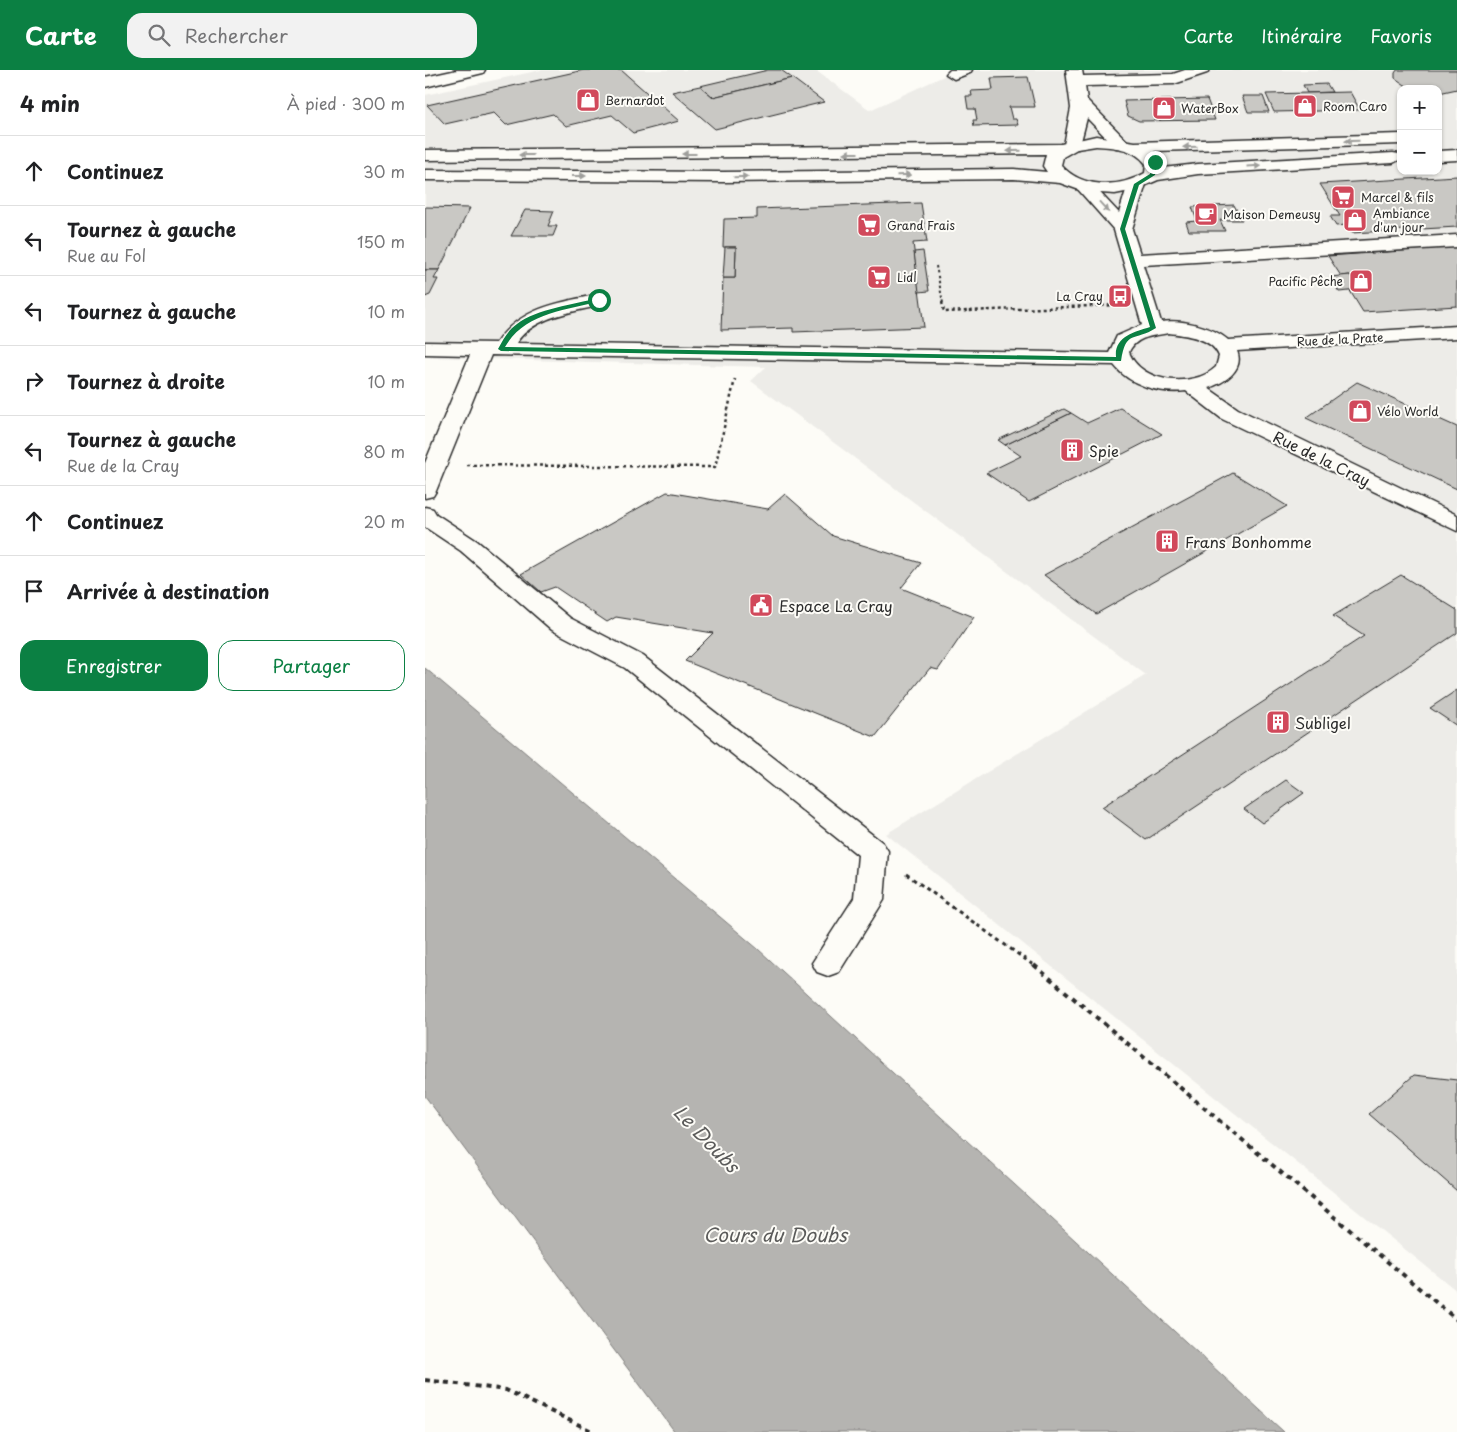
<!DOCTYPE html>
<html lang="fr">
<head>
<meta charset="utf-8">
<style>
	:root { --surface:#fff; --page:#f2f2f2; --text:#202124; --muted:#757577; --line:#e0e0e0; --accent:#0b8043 }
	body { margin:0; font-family:"Playpen Sans",sans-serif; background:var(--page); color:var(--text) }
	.controls { position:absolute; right:15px; top:15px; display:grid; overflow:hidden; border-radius:10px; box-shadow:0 1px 4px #0004 }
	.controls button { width:45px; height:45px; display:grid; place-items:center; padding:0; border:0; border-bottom:1px solid var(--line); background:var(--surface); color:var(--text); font:25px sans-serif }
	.stop { position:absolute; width:15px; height:15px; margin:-11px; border:4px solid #0b8043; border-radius:50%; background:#fff }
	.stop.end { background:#0b8043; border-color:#fff; box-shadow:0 1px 5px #0008 }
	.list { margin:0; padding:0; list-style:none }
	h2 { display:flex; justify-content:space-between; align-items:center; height:65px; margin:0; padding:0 20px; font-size:21px }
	h2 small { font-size:16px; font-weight:400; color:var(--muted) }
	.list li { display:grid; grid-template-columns:32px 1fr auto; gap:15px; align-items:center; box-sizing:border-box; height:70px; padding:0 20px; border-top:1px solid var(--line) }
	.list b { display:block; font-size:19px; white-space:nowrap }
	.list p { margin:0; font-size:16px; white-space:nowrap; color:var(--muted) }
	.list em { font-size:16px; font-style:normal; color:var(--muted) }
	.actions { display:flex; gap:10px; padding:15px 20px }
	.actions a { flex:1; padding:11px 0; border:1px solid var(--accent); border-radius:15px; text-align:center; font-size:18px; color:var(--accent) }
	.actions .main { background:var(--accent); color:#fff }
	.icon { flex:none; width:28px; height:28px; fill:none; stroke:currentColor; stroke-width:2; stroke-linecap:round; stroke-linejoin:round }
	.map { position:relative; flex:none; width:1032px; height:1362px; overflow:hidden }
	header { display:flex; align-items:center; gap:30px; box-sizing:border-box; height:70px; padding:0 25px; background:var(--accent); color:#fff }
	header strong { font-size:24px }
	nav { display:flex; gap:28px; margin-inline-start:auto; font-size:18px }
	.search { width:350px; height:45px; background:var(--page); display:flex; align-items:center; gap:12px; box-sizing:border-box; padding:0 18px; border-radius:15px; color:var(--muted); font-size:19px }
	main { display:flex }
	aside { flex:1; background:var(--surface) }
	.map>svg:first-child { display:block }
</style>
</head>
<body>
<header>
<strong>Carte</strong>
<div class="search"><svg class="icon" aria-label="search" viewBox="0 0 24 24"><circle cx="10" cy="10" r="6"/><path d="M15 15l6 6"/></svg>Rechercher</div>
<nav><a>Carte</a><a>Itinéraire</a><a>Favoris</a></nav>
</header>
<main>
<aside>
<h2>4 min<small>À pied · 300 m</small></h2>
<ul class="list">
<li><svg class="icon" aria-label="ahead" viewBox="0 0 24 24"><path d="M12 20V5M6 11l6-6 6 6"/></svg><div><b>Continuez</b></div><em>30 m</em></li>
<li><svg class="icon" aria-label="left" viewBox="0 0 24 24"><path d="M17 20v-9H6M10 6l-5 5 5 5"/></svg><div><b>Tournez à gauche</b><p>Rue au Fol</p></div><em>150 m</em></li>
<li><svg class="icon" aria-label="left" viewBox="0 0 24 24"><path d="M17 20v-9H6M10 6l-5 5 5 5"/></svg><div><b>Tournez à gauche</b></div><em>10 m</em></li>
<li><svg class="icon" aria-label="right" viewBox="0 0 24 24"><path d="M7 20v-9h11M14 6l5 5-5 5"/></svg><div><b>Tournez à droite</b></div><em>10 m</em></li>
<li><svg class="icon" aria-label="left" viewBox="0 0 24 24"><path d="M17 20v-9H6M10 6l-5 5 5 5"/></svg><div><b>Tournez à gauche</b><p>Rue de la Cray</p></div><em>80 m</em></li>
<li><svg class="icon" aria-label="ahead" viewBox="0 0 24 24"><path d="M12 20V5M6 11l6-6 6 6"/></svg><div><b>Continuez</b></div><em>20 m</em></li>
<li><svg class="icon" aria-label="arrive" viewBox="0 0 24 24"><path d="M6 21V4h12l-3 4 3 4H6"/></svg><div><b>Arrivée à destination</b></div></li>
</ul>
<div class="actions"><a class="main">Enregistrer</a><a>Partager</a></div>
</aside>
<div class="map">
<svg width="1032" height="1362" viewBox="0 0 1032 1362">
	<rect width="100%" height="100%" fill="#fdfcf7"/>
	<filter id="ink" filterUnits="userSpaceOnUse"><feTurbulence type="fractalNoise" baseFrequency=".02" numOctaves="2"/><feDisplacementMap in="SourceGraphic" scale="10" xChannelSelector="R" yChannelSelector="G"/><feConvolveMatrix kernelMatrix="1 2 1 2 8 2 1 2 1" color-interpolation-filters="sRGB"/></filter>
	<g filter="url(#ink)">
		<path fill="#edece8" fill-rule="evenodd" d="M116 0H390L445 40 532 0H1032V1221L461 764 721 605 326 311 341 297 0 287V25ZM976 19H1013V101H976Z"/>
		<path fill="#b5b4b1" stroke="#7e7d7b" d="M0 598 333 879 859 1362H250L0 1026Z"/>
		<g fill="#c9c8c4" stroke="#2b2b2b">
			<path d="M159 0H196L254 51 208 63 187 45 141 56 128 44 81 55 69 43 20 54 2 35Z"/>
			<path d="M343 0H356L367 8 288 27 275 16Z"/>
			<path d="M972 0H1032V19L1014 23 1013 19 983 17 970 8V3Z"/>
			<path d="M603 7 610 37H584L587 49H591L593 55 549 56 548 50H552L550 39H543L541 26H547L546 21 568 20 566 8Z"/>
			<path d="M367 8 399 32 290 59 247 22 275 16 288 27Z"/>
			<path d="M902 14 907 22 882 23 878 15Z"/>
			<path d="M925 22 935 40 849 42 841 24Z"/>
			<path d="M817 26H838L844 42H823Z"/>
			<path d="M782 29 790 50 714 51 703 46 699 31Z"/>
			<path d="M1032 106V157L927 163 921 155 911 156 905 146H915L895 114Z"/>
			<path d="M496 133 502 172 488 173 499 257 368 262V258L296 260 298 208H310L311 177H298L299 149 332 148V139Z"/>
			<path d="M809 135 817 150H795L800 161H764L761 152 772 151 767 137Z"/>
			<path d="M0 137 45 138 14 200H0Z"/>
			<path d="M100 140 129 141 123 156H132L128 166H86Z"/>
			<path d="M300 177H311L310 208H298Z"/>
			<path d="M1032 177V236L938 242 925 221 934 220 925 205 916 206 903 186Z"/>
			<path d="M498 181 504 221 494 222 489 182Z"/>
			<path d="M0 200H14L9 209H13L5 225 0 227Z"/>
			<path d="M925 205 934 220 914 222 905 207Z"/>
			<path d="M932 312 1032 357V419L881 348Z"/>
			<path d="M695 338 737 364 604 432 561 403 596 386 580 375 646 343 662 353Z"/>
			<path d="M639 339 646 343 580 375 573 370Z"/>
			<path d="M808 403 862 436 671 544 619 505Z"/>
			<path d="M242 422 343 439 360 424 408 466 496 493 476 518 549 547 513 600 505 598 450 667 260 591 288 563 191 547 182 552 130 517 116 522 96 504Z"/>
			<path d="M976 505 1032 540V563L721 770 677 737 939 566 908 546Z"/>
			<path d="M1032 620V656L1005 638Z"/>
			<path d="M861 710 879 723 837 753 819 739Z"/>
			<path d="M989 1005 1032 1010V1121L944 1044Z"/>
		</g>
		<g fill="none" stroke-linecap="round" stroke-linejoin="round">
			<g stroke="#2b2b2b" stroke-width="3">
				<g id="minor">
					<path d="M32 0H60L58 3 0 17V7Z"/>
					<path d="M525 0H547L545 3 529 9 521 4Z"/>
					<path d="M641 0H657L658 6 748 4 760 0H784L782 3 749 14 660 16 662 30 705 74 703 78H691L662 48 655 75 653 79H641L639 75 646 38Z"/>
					<path d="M712 109 718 110 721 114 707 159 715 184 1032 165V177L718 195 736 252C756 249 787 256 803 270L1032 256V268L812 281C820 300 799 313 783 318L813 339 1032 445V461L797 349 761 321C736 324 705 316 689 295L66 285 11 421 8 426 0 428V393L45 285 0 284V272L71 273C95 237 135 233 174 224L181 226 184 230 181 234C150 242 110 245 91 273L684 283 692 266 717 255 689 160 650 116 653 112H665L694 143 703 114 706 110ZM744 263C761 265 787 268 794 286L791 297C768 319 715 313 704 282 711 266 729 266 744 263Z"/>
					<path d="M0 437 8 439 11 444 52 471 145 548 218 586 458 773 463 781 459 830 414 902 403 906 392 902 387 893 429 828 433 785 200 598 127 560 36 481 0 457Z"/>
				</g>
			</g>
			<g stroke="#2b2b2b" stroke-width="3">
				<g id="major">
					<path d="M976 64V74L729 81 739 93 738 98 773 94 968 83 974 84 976 89 968 93 773 104 733 110 710 120 690 124 660 122 635 113 589 109 298 112 0 110V100L298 102 589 99 622 102 618 96 621 84 0 90V80L636 74 671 66 710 72ZM671 76C689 77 709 78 721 94L720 103C694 118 657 119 636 95L638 87 652 79Z"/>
					<path d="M1032 80V90L1013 91V81Z"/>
				</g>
			</g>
			<path stroke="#2b2b2b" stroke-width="2" stroke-dasharray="2.5 2.5" stroke-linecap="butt" d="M511 196 518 233"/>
			<g stroke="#2b2b2b" stroke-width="2.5" stroke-dasharray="3 3" stroke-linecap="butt">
				<path d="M517 232 519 242 692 235"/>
				<path d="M42 395 290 397 310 309"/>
			</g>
			<path stroke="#2b2b2b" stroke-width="3" stroke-dasharray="4 4" stroke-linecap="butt" d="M481 804 611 897"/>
			<g stroke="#2b2b2b" stroke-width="4" stroke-dasharray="5 5" stroke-linecap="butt">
				<path d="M609 895 1032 1250"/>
				<path d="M0 1310 81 1320 169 1362"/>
			</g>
			<use href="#minor" fill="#fdfcf7" fill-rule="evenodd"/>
			<use href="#major" fill="#fdfcf7" fill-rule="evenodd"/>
		</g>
		<defs><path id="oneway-solid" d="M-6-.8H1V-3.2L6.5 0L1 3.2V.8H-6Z" transform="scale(1.25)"/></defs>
		<g fill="#9e9e9b">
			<use href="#oneway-solid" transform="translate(927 71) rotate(178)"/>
			<use href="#oneway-solid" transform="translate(765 77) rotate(179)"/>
			<use href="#oneway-solid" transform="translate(589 81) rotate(178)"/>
			<use href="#oneway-solid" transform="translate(426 83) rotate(180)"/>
			<use href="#oneway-solid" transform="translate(264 84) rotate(180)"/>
			<use href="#oneway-solid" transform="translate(101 85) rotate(180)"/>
			<use href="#oneway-solid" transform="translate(829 96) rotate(-3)"/>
			<use href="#oneway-solid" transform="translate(479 105) rotate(-1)"/>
			<use href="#oneway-solid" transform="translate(154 106)"/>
			<use href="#oneway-solid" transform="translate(316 107) rotate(-1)"/>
			<use href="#oneway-solid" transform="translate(679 137) rotate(48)"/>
		</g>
	</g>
	<path fill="#0b8043" d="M729 91 733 92 730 105 714 115 700 159 731 258C709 272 701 259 696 291L76 281 73 279C78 270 83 260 92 254 111 239 150 234 174 228L176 231C141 240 99 243 80 277L691 287C689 267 709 262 725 257L695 159 709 114 725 104Z"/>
	<defs>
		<g id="shop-square" transform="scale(1.25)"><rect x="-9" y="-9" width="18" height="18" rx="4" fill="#d1495b" stroke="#fdfcf7"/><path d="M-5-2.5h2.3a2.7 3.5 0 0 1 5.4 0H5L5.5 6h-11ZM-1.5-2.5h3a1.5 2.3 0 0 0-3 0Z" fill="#fff"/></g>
		<g id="supermarket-square" transform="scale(1.25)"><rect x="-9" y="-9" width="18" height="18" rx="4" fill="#d1495b" stroke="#fdfcf7"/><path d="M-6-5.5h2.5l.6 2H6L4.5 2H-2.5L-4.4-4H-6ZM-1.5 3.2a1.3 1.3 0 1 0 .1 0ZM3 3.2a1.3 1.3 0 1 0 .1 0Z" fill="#fff"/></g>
		<g id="cafe-square" transform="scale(1.25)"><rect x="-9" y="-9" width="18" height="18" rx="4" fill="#d1495b" stroke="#fdfcf7"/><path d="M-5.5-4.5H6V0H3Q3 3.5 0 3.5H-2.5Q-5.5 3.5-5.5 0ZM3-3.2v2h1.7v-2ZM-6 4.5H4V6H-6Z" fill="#fff"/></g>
		<g id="bus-square" transform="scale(1.25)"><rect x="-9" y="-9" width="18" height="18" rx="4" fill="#d1495b" stroke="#fdfcf7"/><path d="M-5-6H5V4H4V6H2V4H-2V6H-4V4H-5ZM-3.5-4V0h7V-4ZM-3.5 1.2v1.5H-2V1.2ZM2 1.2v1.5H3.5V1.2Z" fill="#fff"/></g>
		<g id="building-square" transform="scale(1.25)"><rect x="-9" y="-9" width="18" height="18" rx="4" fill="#d1495b" stroke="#fdfcf7"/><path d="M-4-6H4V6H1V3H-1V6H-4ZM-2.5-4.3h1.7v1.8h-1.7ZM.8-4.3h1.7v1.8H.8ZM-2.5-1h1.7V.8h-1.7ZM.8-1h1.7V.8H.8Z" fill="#fff"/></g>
		<g id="civic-square" transform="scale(1.25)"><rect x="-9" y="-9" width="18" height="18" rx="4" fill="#d1495b" stroke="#fdfcf7"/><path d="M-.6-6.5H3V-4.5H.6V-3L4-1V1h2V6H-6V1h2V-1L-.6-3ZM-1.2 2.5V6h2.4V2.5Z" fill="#fff"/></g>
	</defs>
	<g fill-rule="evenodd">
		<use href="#shop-square" x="163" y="30"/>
		<use href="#shop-square" x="880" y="36"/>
		<use href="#shop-square" x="739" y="38"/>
		<use href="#supermarket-square" x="918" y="127"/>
		<use href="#cafe-square" x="781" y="144"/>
		<use href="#shop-square" x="930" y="150"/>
		<use href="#supermarket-square" x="444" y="155"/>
		<use href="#supermarket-square" x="454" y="207"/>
		<use href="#shop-square" x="936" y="211"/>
		<use href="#bus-square" x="695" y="226"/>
		<use href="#shop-square" x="935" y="341"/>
		<use href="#building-square" x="647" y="380"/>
		<use href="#building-square" x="742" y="471"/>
		<use href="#civic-square" x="336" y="535"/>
		<use href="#building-square" x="853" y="652"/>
	</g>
	<g text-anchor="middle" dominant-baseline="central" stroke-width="4" stroke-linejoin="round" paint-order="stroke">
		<g font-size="12" fill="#2b2b2b" stroke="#fdfcf7" text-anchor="start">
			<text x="180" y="30">Bernardot</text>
			<text x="898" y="36">Room Caro</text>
			<text x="756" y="38">WaterBox</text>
			<text x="936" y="127">Marcel &amp; fils</text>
			<text x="948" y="143">Ambiance<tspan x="948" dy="14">d'un jour</tspan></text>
			<text x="798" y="144">Maison Demeusy</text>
			<text x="462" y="155">Grand Frais</text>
			<text x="472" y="207">Lidl</text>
			<text x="918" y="211" text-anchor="end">Pacific Pêche</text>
			<text x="678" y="226" text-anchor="end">La Cray</text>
			<text x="952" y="341">Vélo World</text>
		</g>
		<g font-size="12" fill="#2b2b2b" stroke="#fdfcf7">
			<text transform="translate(915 269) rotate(-3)">Rue de la Prate</text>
		</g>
		<g font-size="15" fill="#2b2b2b" stroke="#fdfcf7" text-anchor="start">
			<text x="664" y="380">Spie</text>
			<text x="760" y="471">Frans Bonhomme</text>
			<text x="354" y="535">Espace La Cray</text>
			<text x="870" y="652">Subligel</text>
		</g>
		<g font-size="15" fill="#2b2b2b" stroke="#fdfcf7">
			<text transform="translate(897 388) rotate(26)">Rue de la Cray</text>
		</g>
		<g font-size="19" font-style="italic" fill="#5b5b5a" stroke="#fdfcf7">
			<text transform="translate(282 1068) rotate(46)">Le Doubs</text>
			<text x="350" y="1164">Cours du Doubs</text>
		</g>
	</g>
</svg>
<div class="controls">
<button>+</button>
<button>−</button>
</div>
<div class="stop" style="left:174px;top:230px"></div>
<div class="stop end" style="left:730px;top:92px"></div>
</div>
</main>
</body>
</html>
